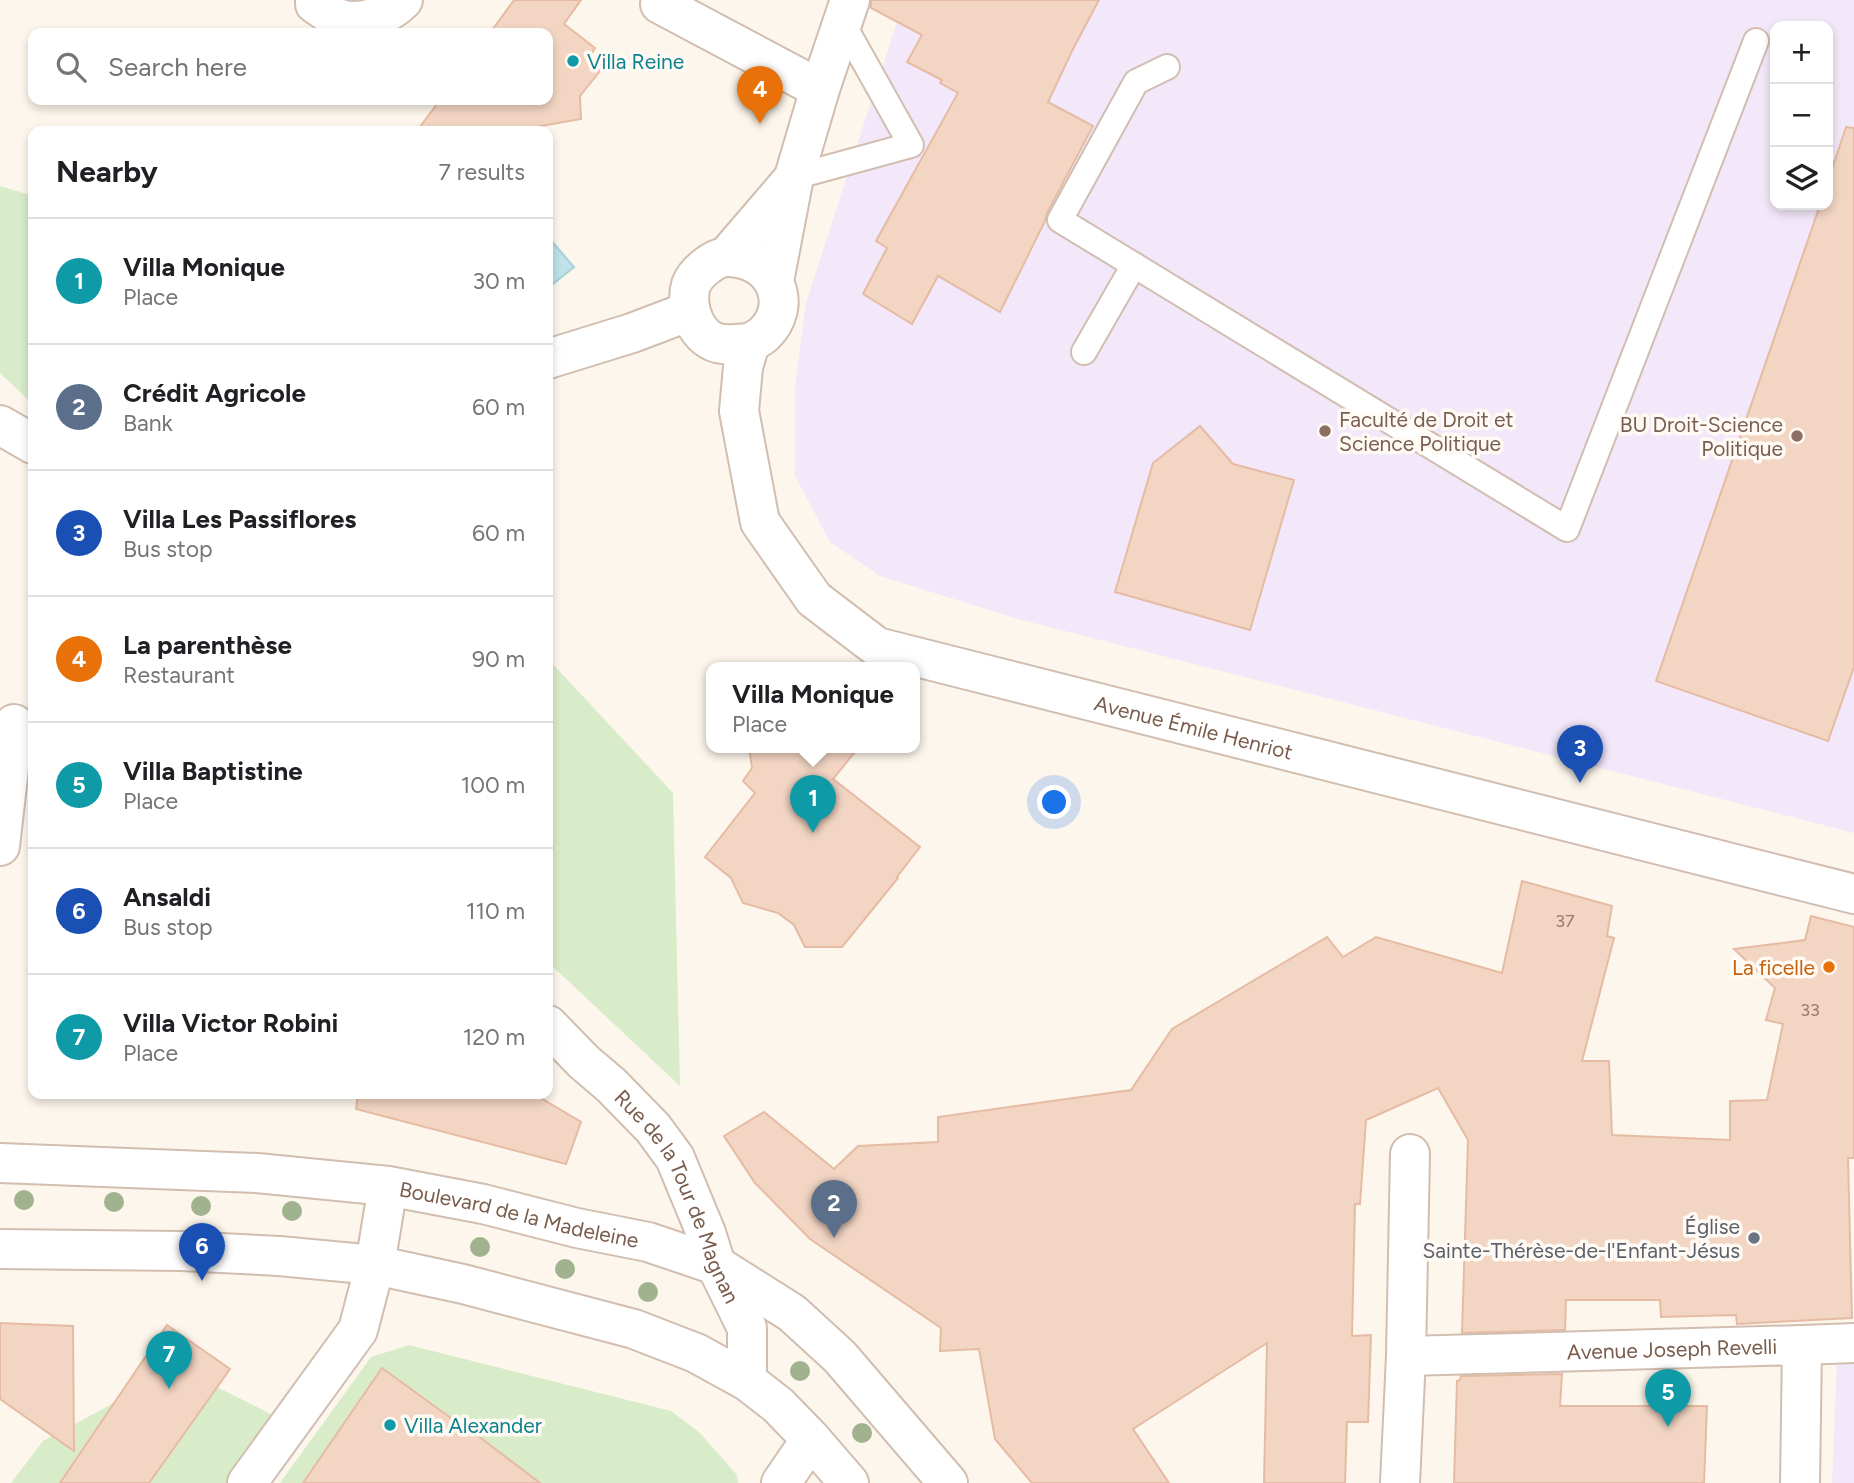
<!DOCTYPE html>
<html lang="en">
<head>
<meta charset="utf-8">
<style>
	:root { --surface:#fff; --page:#f2f2f2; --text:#202124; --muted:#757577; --line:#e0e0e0; --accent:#e76f51 }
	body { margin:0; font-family:Figtree,sans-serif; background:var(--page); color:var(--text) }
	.controls { position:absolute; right:21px; top:21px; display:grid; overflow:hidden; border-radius:14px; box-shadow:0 4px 10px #0003 }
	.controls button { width:63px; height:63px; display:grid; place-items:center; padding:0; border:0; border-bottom:2px solid var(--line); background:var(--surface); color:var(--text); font:35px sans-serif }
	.you { position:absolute; left:1055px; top:803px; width:24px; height:24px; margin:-18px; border:5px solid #fff; border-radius:50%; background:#1a73e8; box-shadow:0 0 0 10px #1a73e833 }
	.badge { display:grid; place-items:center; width:46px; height:46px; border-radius:50%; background:var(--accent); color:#fff; font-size:23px; font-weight:700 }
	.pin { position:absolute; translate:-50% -58px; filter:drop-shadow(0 2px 4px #0008) }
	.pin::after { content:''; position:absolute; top:37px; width:24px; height:21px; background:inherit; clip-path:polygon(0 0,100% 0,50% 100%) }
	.popup { position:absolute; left:706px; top:662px; width:214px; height:91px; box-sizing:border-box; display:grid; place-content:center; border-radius:14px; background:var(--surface); filter:drop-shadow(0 2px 5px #0005); font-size:23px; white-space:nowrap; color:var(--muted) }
	.popup b { font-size:26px; color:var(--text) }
	.popup::after { content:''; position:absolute; left:50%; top:100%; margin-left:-14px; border:14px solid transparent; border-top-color:var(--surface) }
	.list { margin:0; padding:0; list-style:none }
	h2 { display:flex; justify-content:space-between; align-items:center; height:91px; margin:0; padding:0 28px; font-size:30px }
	h2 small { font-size:23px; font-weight:400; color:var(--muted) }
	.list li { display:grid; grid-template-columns:46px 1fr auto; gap:21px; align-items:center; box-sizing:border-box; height:126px; padding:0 28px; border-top:2px solid var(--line) }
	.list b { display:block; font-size:26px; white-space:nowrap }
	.list p { margin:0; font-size:23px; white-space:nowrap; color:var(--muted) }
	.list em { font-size:23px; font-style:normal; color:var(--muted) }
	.icon { flex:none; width:38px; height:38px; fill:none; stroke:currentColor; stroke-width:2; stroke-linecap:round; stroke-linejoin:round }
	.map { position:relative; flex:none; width:1854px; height:1483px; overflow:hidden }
	.search { position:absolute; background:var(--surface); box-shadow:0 4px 10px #0003; left:28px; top:28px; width:525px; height:77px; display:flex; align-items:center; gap:18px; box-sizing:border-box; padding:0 24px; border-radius:14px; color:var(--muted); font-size:26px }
	.panel { position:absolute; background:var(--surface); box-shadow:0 4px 10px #0003; left:28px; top:126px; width:525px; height:973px; border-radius:14px }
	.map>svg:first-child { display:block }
</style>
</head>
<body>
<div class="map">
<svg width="1854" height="1483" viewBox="0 0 1854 1483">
	<rect width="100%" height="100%" fill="#fdf6ec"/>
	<g fill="#f3e8fa" fill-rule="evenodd">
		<path d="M904 0H1854V833L1018 619 880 576 830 542 795 476V385L806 303ZM1775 26H1828V205H1775Z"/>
		<path d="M1854 1355V1483H1832L1837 1356Z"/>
	</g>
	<g fill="#d8ecc9">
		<path d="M0 186 33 196V404L0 373Z"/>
		<path d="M548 659 673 793 680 1086 548 962Z"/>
		<path d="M409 1345 671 1411 700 1433 737 1475 738 1483H280L371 1357Z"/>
		<path d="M179 1368 275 1416 226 1483H11L43 1441Z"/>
	</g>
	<path fill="#bfe3e8" stroke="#a5d3da" stroke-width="2" d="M548 237 574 267 548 288Z"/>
	<g fill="#f3d5c3" stroke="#e6bba3" stroke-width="2">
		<path d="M514 0H581L564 24 595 48 590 56 604 66 580 96 581 119 513 131H417L440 100H548V33H490Z"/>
		<path d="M871 0H1099L1073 49 1048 102 1093 126 1047 213 1045 221 1000 312 938 276 912 324 863 294 887 248 876 241 958 93 940 83 942 80 907 62 922 35 871 8Z"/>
		<path d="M1846 127 1854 128V667L1828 741 1656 681 1820 205H1828V181Z"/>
		<path d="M1200 426 1233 464 1294 480 1250 630 1115 592 1153 463Z"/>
		<path d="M749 747H859L833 779 920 847 897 877 898 878 842 947H805L794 925 778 913 743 903 731 878 705 857 755 793 743 781 752 768Z"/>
		<path d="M1522 881 1612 906 1607 936 1614 938 1582 1061H1609L1612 1135 1730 1140V1101L1767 1100 1783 1024 1766 1020 1775 988 1734 949 1805 940 1811 916 1854 927V1158H1848L1852 1318 1737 1324 1736 1315 1661 1317 1660 1300H1566L1565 1330 1462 1333 1468 1140 1438 1088 1366 1120 1360 1204H1355L1352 1336 1371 1335 1368 1422H1347L1345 1483H1264L1267 1343 1133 1429 1169 1483H1032L995 1439 979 1349 940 1351 941 1328 810 1239 755 1183 724 1136 764 1112 834 1169 858 1146 938 1142V1117L1131 1090 1172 1029 1327 937 1343 957 1376 937 1502 973Z"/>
		<path d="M358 1094H534L581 1122 566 1164 356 1109Z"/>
		<path d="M0 1323 73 1326 74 1451 0 1399Z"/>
		<path d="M167 1325 230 1369 149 1483H60Z"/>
		<path d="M382 1368 455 1421 456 1419 540 1483H303Z"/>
		<path d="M1562 1374 1560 1406H1707L1704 1483H1454L1457 1381 1460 1380 1461 1376Z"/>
	</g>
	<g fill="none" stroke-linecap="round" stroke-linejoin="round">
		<g stroke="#d1beb0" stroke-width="28">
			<g id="service">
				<path d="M1167 67 1136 82 1060 220 1567 529 1756 41"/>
				<path d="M794 177 911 145 842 22"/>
				<path d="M1084 352 1134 265"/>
			</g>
		</g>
		<g stroke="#d1beb0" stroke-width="42">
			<g id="minor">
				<path d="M315 0V4C323 9 332 16 340 19 362 25 387 16 403 0"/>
				<path d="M660 4 820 89"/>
				<path d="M548 359 632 333 690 311"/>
				<path d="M0 425 33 444"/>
				<path d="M0 846 14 724 33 738"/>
				<path id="s1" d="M548 1025 584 1062 611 1085 653 1128 675 1158 706 1233 716 1265 747 1328V1381"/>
				<path d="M1802 1345 1854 1343"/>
				<path id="s2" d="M1406 1356 1802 1345 1800 1483"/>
				<path d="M247 1483 358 1330 375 1265 388 1186"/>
				<path d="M781 1483 811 1439"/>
				<path d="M1400 1483 1406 1356 1410 1154"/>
			</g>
		</g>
		<g stroke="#d1beb0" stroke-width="42">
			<g id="tertiary">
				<path d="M727 256 793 179"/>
				<path d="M774 281 794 177 820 89 850 0"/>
				<path id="s3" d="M750 343C741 343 732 345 723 344 697 342 684 307 691 285 694 277 701 270 708 265 718 257 726 256 738 258 776 264 793 306 764 334 760 338 754 340 750 343L743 367 739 411 760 522 814 599 877 647 1854 894"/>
				<path id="s4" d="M0 1163 257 1173 388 1186 483 1204 577 1228 648 1242 716 1265 792 1313 840 1357 948 1483"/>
				<path d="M0 1249 181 1251 279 1256 375 1265 463 1284 634 1329 696 1353 747 1381 778 1405 811 1439 849 1483"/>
			</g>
		</g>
		<use href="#service" stroke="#fff" stroke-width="24"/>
		<use href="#minor" stroke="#fff" stroke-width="38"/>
		<use href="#tertiary" stroke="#fff" stroke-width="38"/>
	</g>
	<g fill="#a0b28e">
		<circle cx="24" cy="1200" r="10"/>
		<circle cx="114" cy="1202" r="10"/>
		<circle cx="201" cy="1206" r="10"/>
		<circle cx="292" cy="1211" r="10"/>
		<circle cx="480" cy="1247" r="10"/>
		<circle cx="565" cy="1269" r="10"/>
		<circle cx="648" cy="1292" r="10"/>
		<circle cx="800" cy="1371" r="10"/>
		<circle cx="862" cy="1433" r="10"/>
	</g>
	<g fill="#0f9aa8" stroke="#fffaf3" stroke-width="2.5">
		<circle cx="573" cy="61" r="7"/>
		<circle cx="390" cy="1425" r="7"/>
	</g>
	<g fill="#8d6e63" stroke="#fffaf3" stroke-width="2.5">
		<circle cx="1325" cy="431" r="7"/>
		<circle cx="1797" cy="436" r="7"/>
	</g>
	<circle fill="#e8710a" stroke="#fffaf3" stroke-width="2.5" cx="1829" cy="967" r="7"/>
	<circle fill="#6b7280" stroke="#fffaf3" stroke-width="2.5" cx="1754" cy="1238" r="7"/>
	<g text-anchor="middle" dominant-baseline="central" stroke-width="7" stroke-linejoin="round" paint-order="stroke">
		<g font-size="18" fill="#987a6a">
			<text x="1565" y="921">37</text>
			<text x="1810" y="1010">33</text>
		</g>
		<g font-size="21" fill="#0d838f" stroke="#fffaf3" text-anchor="start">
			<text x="587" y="61">Villa Reine</text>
			<text x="404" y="1425">Villa Alexander</text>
		</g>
		<g font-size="21" fill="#785e54" stroke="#fffaf3" text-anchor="start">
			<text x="1339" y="419">Faculté de Droit et<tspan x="1339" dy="24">Science Politique</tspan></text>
			<text x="1783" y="424" text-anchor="end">BU Droit-Science<tspan x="1783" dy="24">Politique</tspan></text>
		</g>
		<g font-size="21" fill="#7a5c4d" stroke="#fffaf3">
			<text stroke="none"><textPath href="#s3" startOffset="961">Avenue Émile Henriot</textPath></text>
			<text stroke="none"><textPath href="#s1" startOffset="219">Rue de la Tour de Magnan</textPath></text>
			<text stroke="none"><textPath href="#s4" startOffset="523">Boulevard de la Madeleine</textPath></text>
			<text stroke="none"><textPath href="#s2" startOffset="266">Avenue Joseph Revelli</textPath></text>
		</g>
		<g font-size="21" fill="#c56008" stroke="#fffaf3" text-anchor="end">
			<text x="1815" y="967">La ficelle</text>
		</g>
		<g font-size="21" fill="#5b616d" stroke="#fffaf3" text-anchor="end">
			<text x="1740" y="1226">Église<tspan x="1740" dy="24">Sainte-Thérèse-de-l'Enfant-Jésus</tspan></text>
		</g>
	</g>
</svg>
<div class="controls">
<button>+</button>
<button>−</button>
<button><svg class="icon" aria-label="layers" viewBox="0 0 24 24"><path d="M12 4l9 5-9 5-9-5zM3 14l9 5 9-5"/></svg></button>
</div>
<div class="you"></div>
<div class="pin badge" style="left:813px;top:833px;background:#0f9aa8">1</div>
<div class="popup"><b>Villa Monique</b>Place</div>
<div class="pin badge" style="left:834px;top:1238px;background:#5c6f8a">2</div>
<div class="pin badge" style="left:1580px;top:783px;background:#1a4fb4">3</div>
<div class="pin badge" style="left:760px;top:124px;background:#e8710a">4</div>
<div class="pin badge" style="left:1668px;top:1427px;background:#0f9aa8">5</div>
<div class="pin badge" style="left:202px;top:1281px;background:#1a4fb4">6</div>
<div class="pin badge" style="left:169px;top:1389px;background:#0f9aa8">7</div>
<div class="search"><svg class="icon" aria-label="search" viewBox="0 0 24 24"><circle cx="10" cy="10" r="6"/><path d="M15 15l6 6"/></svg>Search here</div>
<section class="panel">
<h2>Nearby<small>7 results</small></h2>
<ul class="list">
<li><span class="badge" style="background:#0f9aa8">1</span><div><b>Villa Monique</b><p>Place</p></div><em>30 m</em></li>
<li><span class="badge" style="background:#5c6f8a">2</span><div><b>Crédit Agricole</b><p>Bank</p></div><em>60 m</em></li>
<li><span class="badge" style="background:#1a4fb4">3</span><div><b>Villa Les Passiflores</b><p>Bus stop</p></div><em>60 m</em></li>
<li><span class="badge" style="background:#e8710a">4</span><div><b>La parenthèse</b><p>Restaurant</p></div><em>90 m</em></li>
<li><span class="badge" style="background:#0f9aa8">5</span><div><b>Villa Baptistine</b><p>Place</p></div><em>100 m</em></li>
<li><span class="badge" style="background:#1a4fb4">6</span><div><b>Ansaldi</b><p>Bus stop</p></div><em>110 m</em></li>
<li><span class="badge" style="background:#0f9aa8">7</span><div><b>Villa Victor Robini</b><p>Place</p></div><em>120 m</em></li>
</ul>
</section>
</div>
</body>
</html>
